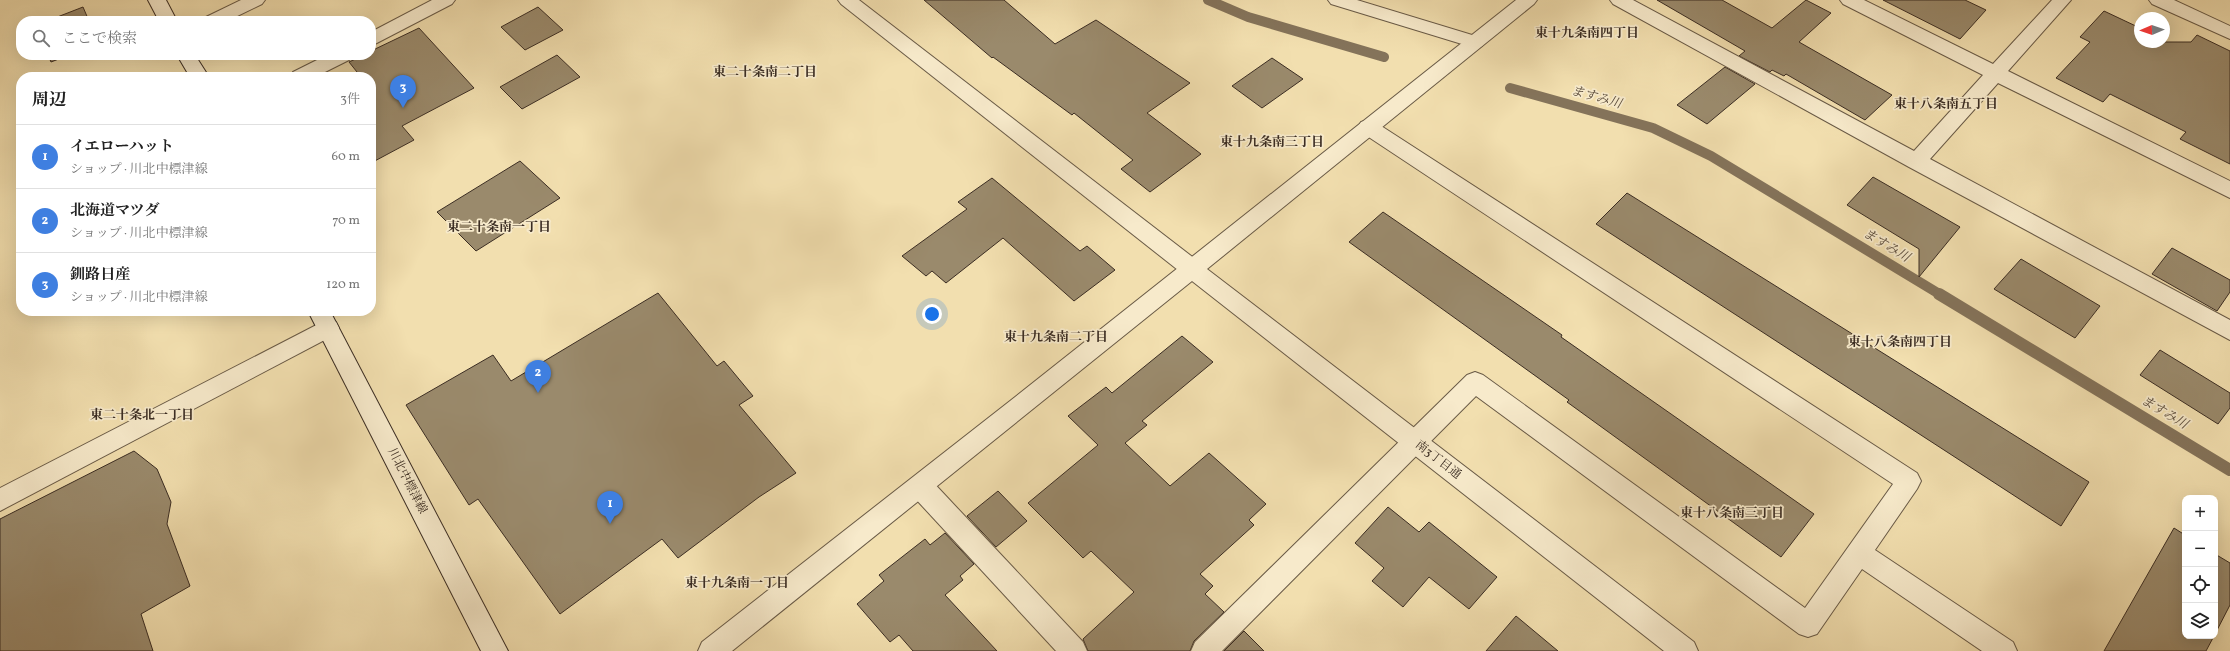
<!DOCTYPE html>
<html lang="ja">
<head>
<meta charset="utf-8">
<style>
	:root { --surface:#fff; --page:#f2f2f2; --text:#222; --muted:#767676; --line:#e0e0e0; --accent:#2563eb }
	body { margin:0; font-family:Vollkorn,"Noto Serif JP",serif; background:var(--page); color:var(--text) }
	.controls { position:absolute; right:12px; bottom:12px; display:grid; overflow:hidden; border-radius:8px; box-shadow:0 4px 16px #0002 }
	.controls button { width:36px; height:36px; display:grid; place-items:center; padding:0; border:0; border-bottom:1px solid var(--line); background:var(--surface); color:var(--text); font:20px sans-serif }
	.compass { position:absolute; left:2134px; top:12px; width:36px; height:36px; border-radius:50%; background:var(--surface); box-shadow:0 4px 16px #0002; rotate:268deg }
	.you { position:absolute; left:932px; top:314px; width:14px; height:14px; margin:-10px; border:3px solid #fff; border-radius:50%; background:#1a73e8; box-shadow:0 0 0 6px #1a73e833 }
	.badge { display:grid; place-items:center; width:26px; height:26px; border-radius:50%; background:var(--accent); color:#fff; font-size:13px; font-weight:700 }
	.pin { position:absolute; translate:-50% -33px; filter:drop-shadow(0 1px 2px #0008) }
	.pin::after { content:''; position:absolute; top:21px; width:14px; height:12px; background:inherit; clip-path:polygon(0 0,100% 0,50% 100%) }
	.list { margin:0; padding:0; list-style:none }
	h2 { display:flex; justify-content:space-between; align-items:center; height:52px; margin:0; padding:0 16px; font-size:17px }
	h2 small { font-size:13px; font-weight:400; color:var(--muted) }
	.list li { display:grid; grid-template-columns:26px 1fr auto; gap:12px; align-items:center; box-sizing:border-box; height:64px; padding:0 16px; border-top:1px solid var(--line) }
	.list b { display:block; font-size:15px; white-space:nowrap }
	.list p { margin:0; font-size:13px; white-space:nowrap; color:var(--muted) }
	.list em { font-size:13px; font-style:normal; color:var(--muted) }
	.icon { flex:none; width:22px; height:22px; fill:none; stroke:currentColor; stroke-width:2; stroke-linecap:round; stroke-linejoin:round }
	.map { position:relative; flex:none; width:2230px; height:651px; overflow:hidden }
	.search { position:absolute; background:var(--surface); box-shadow:0 4px 16px #0002; left:16px; top:16px; width:360px; height:44px; display:flex; align-items:center; gap:10px; box-sizing:border-box; padding:0 14px; border-radius:16px; color:var(--muted); font-size:15px }
	.panel { position:absolute; background:var(--surface); box-shadow:0 4px 16px #0002; left:16px; top:72px; width:360px; height:244px; border-radius:16px }
	.map>svg:first-child { display:block }
</style>
</head>
<body>
<div class="map">
<svg width="2230" height="651" viewBox="0 0 2230 651">
	<rect width="100%" height="100%" fill="#f2dfaf"/>
	<filter id="stains"><feTurbulence type="fractalNoise" baseFrequency=".005" numOctaves="4"/><feColorMatrix values="0 0 0 0 .2 0 0 0 0 .09 0 0 0 0 .02 0 0 0 .5 -.17"/></filter>
	<radialGradient id="worn" r=".72"><stop offset=".6" stop-color="#630" stop-opacity="0"/><stop offset="1" stop-color="#630" stop-opacity=".3"/></radialGradient>
	<g fill="none" stroke-linecap="round" stroke-linejoin="round">
		<g stroke="#84735a" stroke-width="10">
			<path d="M1208 0 1248 17 1384 57"/>
			<path d="M1510 88 1653 128 1711 156 1941 295"/>
		</g>
		<path stroke="#84735a" stroke-width="12" d="M1939 294 2230 470"/>
	</g>
	<g fill="#9a8a6c" stroke="#3b2d23">
		<path d="M924 0H1004L1055 44 1096 20 1190 83 1147 113 1201 154 1150 192 1121 169 1133 160 1074 113 1072 115 993 57 992 58Z"/>
		<path d="M1657 0H1722L1772 28 1806 0 1831 13 1799 42 1892 95 1865 120 1786 74 1784 76 1772 70 1770 72 1739 56 1745 51Z"/>
		<path d="M1883 0H1965L1986 10 1960 39Z"/>
		<path d="M83 7 89 21H47Z"/>
		<path d="M538 7 563 30 525 50 501 27Z"/>
		<path d="M2104 11 2140 28V42H2191L2197 35 2230 51V164L2180 139 2186 132 2110 94 2103 102 2056 78 2090 42 2080 37Z"/>
		<path d="M419 28 474 88 402 126 414 140 371 163V77H361L349 62 364 55H371V51Z"/>
		<path d="M48 55H69L51 62Z"/>
		<path d="M557 55 580 77 522 109 500 87Z"/>
		<path d="M1272 58 1303 79 1262 108 1232 86Z"/>
		<path d="M1725 67 1755 84 1707 124 1677 105Z"/>
		<path d="M520 161 560 198 476 251 437 212Z"/>
		<path d="M1873 177 1960 227 1919 277V249L1847 205Z"/>
		<path d="M992 178 1080 251 1087 246 1115 270 1074 301 1003 238 946 283 932 271 926 276 902 256 967 209 958 202Z"/>
		<path d="M1627 193 2089 482 2061 526 1596 224Z"/>
		<path d="M1383 212 1562 335 1561 337 1814 514 1781 557 1567 402 1569 400 1349 242Z"/>
		<path d="M2172 248 2230 280V292L2217 311 2152 274Z"/>
		<path d="M2021 259 2100 306 2075 338 1994 289Z"/>
		<path d="M658 293 717 366 724 361 753 396 739 405 796 473 759 497 678 558 662 539 560 614 478 499 469 505 406 405 493 355 511 381Z"/>
		<path d="M1182 336 1213 362 1142 421 1147 425 1125 443 1170 486 1209 453 1266 504 1249 520 1254 525 1200 574 1213 586 1205 594 1224 612 1194 641 1190 651H1088L1083 639 1134 592 1091 551 1083 558 1028 503 1098 445 1068 416 1106 387 1112 393Z"/>
		<path d="M2160 350 2230 393V408L2218 424 2140 375Z"/>
		<path d="M134 451 157 469 171 502 167 524 190 586 141 614 153 651H0V519Z"/>
		<path d="M998 491 1027 521 996 547 967 516Z"/>
		<path d="M1388 507 1419 532 1429 522 1497 577 1469 609 1429 577 1403 607 1372 581 1384 568 1355 543Z"/>
		<path d="M2174 528 2185 535V636H2214L2206 651H2104Z"/>
		<path d="M945 533 974 564 960 576 963 580 945 595 997 651H913L899 635 890 642 857 604 884 581 879 575 925 539 930 545Z"/>
		<path d="M2215 554 2230 563V605L2215 634Z"/>
		<path d="M1516 616 1558 651H1486Z"/>
		<path d="M1244 631 1264 651H1224Z"/>
	</g>
	<g fill="none" stroke-linecap="round" stroke-linejoin="round">
		<g stroke="#695a46" stroke-width="2">
			<g id="service">
				<path d="M432 0H455L452 4 371 46V32Z"/>
				<path d="M327 55H351L349 60 315 77H291L293 72Z"/>
				<path d="M1368 120 1375 122 1917 473 1921 481 1917 489 1875 550 2013 642 2017 651H1982L1862 569 1817 634 1808 637 1799 634 1476 396 1222 651H1191L1195 642 1467 375 1475 372 1483 375 1805 608 1893 484 1361 132 1358 127 1361 122Z"/>
				<path d="M328 319 336 322 339 328 336 334 0 511V488Z"/>
			</g>
		</g>
		<g stroke="#695a46" stroke-width="2">
			<g id="minor">
				<path d="M241 0H265L262 4 227 21H203L206 17Z"/>
				<path d="M838 0H859L1199 262 1202 268 1199 274 1191 276 1183 274 841 4Z"/>
				<path d="M1328 0H1357L1482 38 1484 42 1482 46 1475 48 1331 4Z"/>
				<path d="M1610 0H1633L1914 151 1983 75 1843 4 1840 0H1864L1993 64 2052 0H2071L2008 71 2230 181V198L1998 83 1930 159 2230 320V340L1909 167 1613 4Z"/>
				<path d="M2149 0H2174L2230 26V39L2152 4Z"/>
				<path d="M921 476 930 479 1083 642 1087 651H1056L912 495 909 487 912 479Z"/>
			</g>
		</g>
		<g stroke="#695a46" stroke-width="2">
			<path id="tertiary" d="M1516 0H1537L1534 4 1207 269 1694 642 1698 651H1664L1192 281 732 651H698L702 642 1010 401Z"/>
		</g>
		<g stroke="#3b2d23" stroke-width="2">
			<g id="secondary">
				<path d="M148 0H166L177 21H159Z"/>
				<path d="M177 55H195L209 77H190Z"/>
				<path d="M308 311H330L508 651H481Z"/>
			</g>
		</g>
		<use href="#service" fill="#f7eacb" fill-rule="evenodd"/>
		<use href="#minor" fill="#f7eacb" fill-rule="evenodd"/>
		<use href="#tertiary" fill="#f7eacb" fill-rule="evenodd"/>
		<use href="#secondary" fill="#f7eacb" fill-rule="evenodd"/>
	</g>
	<g text-anchor="middle" dominant-baseline="central" stroke-width="3.5" stroke-linejoin="round" paint-order="stroke">
		<g font-size="12" fill="#3b2d23" stroke="#f7eacb">
			<text transform="translate(1438 460) rotate(38)">南3丁目通</text>
			<text transform="translate(407 481) rotate(63)">川北中標津線</text>
		</g>
		<g font-size="13" font-weight="bold" fill="#3b2d23" stroke="#f7eacb">
			<text x="1587" y="34">東十九条南四丁目</text>
			<text x="765" y="73">東二十条南二丁目</text>
			<text x="1946" y="105">東十八条南五丁目</text>
			<text x="1272" y="143">東十九条南三丁目</text>
			<text x="499" y="228">東二十条南一丁目</text>
			<text x="1056" y="338">東十九条南二丁目</text>
			<text x="1900" y="343">東十八条南四丁目</text>
			<text x="142" y="416">東二十条北一丁目</text>
			<text x="1732" y="514">東十八条南三丁目</text>
			<text x="737" y="584">東十九条南一丁目</text>
		</g>
		<g font-size="13" font-style="italic" fill="#594a3a" stroke="#f7eacb">
			<text transform="translate(1596 98) rotate(16)">ますみ川</text>
			<text transform="translate(1886 246) rotate(31)">ますみ川</text>
			<text transform="translate(2164 413) rotate(31)">ますみ川</text>
		</g>
	</g>
	<rect width="100%" height="100%" filter="url(#stains)"/>
	<rect width="100%" height="100%" fill="url(#worn)"/>
</svg>
<div class="controls">
<button>+</button>
<button>−</button>
<button><svg class="icon" aria-label="locate" viewBox="0 0 24 24"><circle cx="12" cy="12" r="6"/><path d="M12 2v4M12 18v4M2 12h4M18 12h4"/></svg></button>
<button><svg class="icon" aria-label="layers" viewBox="0 0 24 24"><path d="M12 4l9 5-9 5-9-5zM3 14l9 5 9-5"/></svg></button>
</div>
<svg class="compass" viewBox="-18 -18 36 36"><path d="M0-13l5 13h-10z" fill="#e53935"/><path d="M0 13l5-13h-10z" fill="#767676"/></svg>
<div class="you"></div>
<div class="pin badge" style="left:610px;top:524px;background:#3f7fe0">1</div>
<div class="pin badge" style="left:538px;top:393px;background:#3f7fe0">2</div>
<div class="pin badge" style="left:403px;top:108px;background:#3f7fe0">3</div>
<div class="search"><svg class="icon" aria-label="search" viewBox="0 0 24 24"><circle cx="10" cy="10" r="6"/><path d="M15 15l6 6"/></svg>ここで検索</div>
<section class="panel">
<h2>周辺<small>3件</small></h2>
<ul class="list">
<li><span class="badge" style="background:#3f7fe0">1</span><div><b>イエローハット</b><p>ショップ · 川北中標津線</p></div><em>60 m</em></li>
<li><span class="badge" style="background:#3f7fe0">2</span><div><b>北海道マツダ</b><p>ショップ · 川北中標津線</p></div><em>70 m</em></li>
<li><span class="badge" style="background:#3f7fe0">3</span><div><b>釧路日産</b><p>ショップ · 川北中標津線</p></div><em>120 m</em></li>
</ul>
</section>
</div>
</body>
</html>
